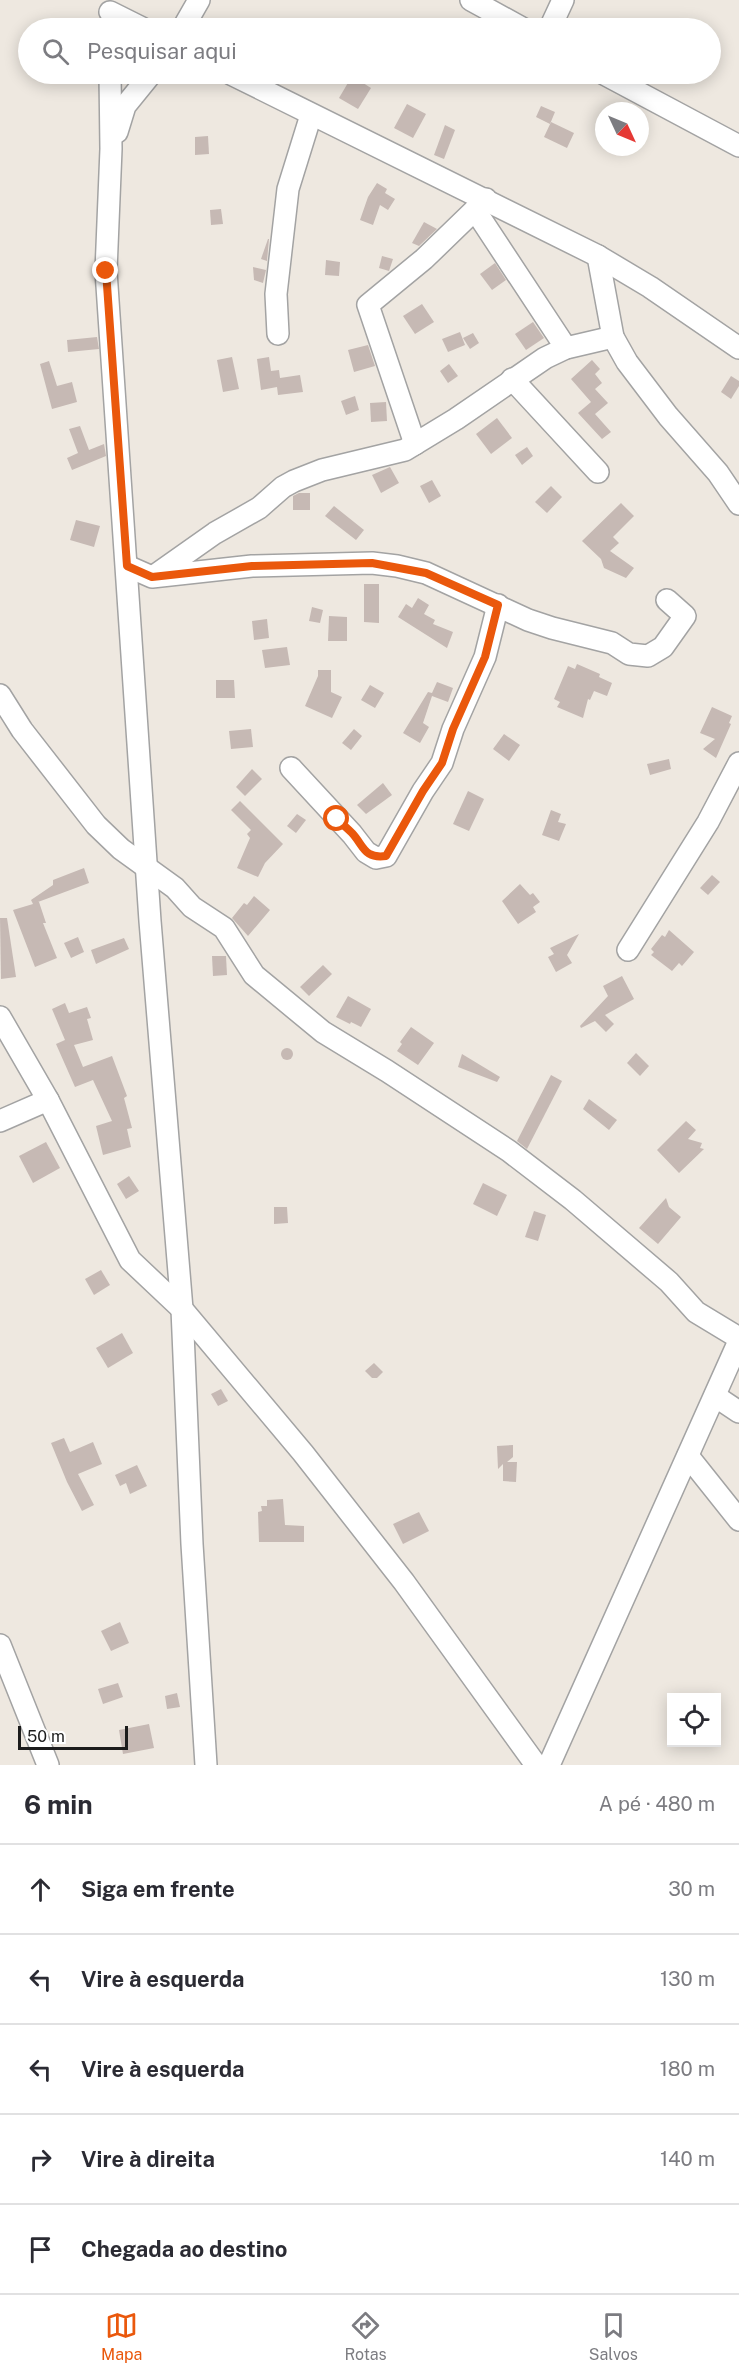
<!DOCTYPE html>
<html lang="pt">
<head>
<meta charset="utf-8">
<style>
	:root { --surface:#fff; --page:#f2f2f3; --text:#2b2b33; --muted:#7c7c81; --line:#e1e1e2; --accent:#ea580c }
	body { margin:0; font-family:"Public Sans",sans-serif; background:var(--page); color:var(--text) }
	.controls { position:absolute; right:18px; bottom:18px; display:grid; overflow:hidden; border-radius:0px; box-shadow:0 3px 15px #0003 }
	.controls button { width:54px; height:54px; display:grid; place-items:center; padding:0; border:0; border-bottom:2px solid var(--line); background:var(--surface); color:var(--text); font:30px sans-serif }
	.compass { position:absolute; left:595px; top:102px; width:54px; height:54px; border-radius:50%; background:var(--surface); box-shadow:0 3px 15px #0003; rotate:134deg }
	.scale { position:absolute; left:18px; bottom:15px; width:110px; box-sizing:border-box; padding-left:6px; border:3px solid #1c1c1c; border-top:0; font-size:16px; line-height:21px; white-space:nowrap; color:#1c1c1c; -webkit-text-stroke:4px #fff; paint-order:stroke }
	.stop { position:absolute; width:18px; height:18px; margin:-14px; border:4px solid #ea580c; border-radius:50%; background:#fff }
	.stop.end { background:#ea580c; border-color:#fff; box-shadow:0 2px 6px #0008 }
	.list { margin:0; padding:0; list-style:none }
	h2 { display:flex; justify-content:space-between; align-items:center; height:78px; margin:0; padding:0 24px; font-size:26px }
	h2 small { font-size:20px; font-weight:400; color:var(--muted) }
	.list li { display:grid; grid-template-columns:39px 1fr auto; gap:18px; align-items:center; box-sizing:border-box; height:90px; padding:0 24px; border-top:2px solid var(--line) }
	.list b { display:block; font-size:22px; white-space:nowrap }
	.list em { font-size:20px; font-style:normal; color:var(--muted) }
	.icon { flex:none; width:33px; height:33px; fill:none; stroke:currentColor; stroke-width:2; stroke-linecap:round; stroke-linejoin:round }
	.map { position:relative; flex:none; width:739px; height:1765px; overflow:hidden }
	.search { position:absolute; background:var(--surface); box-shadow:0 3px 15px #0003; left:18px; right:18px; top:18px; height:66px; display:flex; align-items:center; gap:15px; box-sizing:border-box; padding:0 21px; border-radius:33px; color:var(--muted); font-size:22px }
	.sheet { height:528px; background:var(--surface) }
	nav { display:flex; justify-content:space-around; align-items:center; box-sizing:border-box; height:84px; border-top:2px solid var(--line); background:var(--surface); font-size:16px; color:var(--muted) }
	nav a { display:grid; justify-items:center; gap:3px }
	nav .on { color:var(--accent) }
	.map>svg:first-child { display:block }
</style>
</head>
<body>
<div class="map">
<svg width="739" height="1765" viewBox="0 0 739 1765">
	<rect width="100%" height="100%" fill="#eee8e0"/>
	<g fill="#c6b9b4">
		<path d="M352 76 371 88 358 109 339 98Z"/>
		<path d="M407 104 426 114 413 138 394 128Z"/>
		<path d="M541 106 555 112 550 124 536 117Z"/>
		<path d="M551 122 574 133 567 148 544 137Z"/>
		<path d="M445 125 455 130 444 159 434 155Z"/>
		<path d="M208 136 209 154 195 155V137Z"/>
		<path d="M377 183 387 189 385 193 395 199 388 210 380 205 373 225 360 220 368 197Z"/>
		<path d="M221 209 223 224 211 225 210 210Z"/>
		<path d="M424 222 437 229 419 246 412 243Z"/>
		<path d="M268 239H269L267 261 261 259Z"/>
		<path d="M382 256 393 259 389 271 379 268Z"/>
		<path d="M326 260 340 262 339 276 325 275Z"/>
		<path d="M495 263 506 280 492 290 480 274Z"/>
		<path d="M253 267 266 270 263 283 254 280Z"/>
		<path d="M422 304 434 322 415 334 403 316Z"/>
		<path d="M533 322 544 338 526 350 515 334Z"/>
		<path d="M460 332 465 345 448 352 442 339Z"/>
		<path d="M473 333 479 343 470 349 463 338Z"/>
		<path d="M97 337 99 349 68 352 67 340Z"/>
		<path d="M368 345 375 366 354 372 348 350Z"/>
		<path d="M232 357 239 389 223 392 217 360Z"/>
		<path d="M269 357 271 371 279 370 280 378 300 375 303 392 278 395 277 387 261 390 257 359Z"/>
		<path d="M592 360 600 369 595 374 602 383 595 389 608 403 595 414 611 432 602 439 578 413 591 402 571 379Z"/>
		<path d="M49 361 57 386 72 382 77 402 52 409 40 364Z"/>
		<path d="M449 364 458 376 448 383 440 371Z"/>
		<path d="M731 376 739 381V386L731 399 721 392Z"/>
		<path d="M355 396 359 410 346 415 341 401Z"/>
		<path d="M386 402 387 421 371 422 370 403Z"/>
		<path d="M497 418 512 438 491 454 476 434Z"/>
		<path d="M80 426 89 450 104 444 106 456 72 470 67 458 78 453 69 429Z"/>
		<path d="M527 447 533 456 522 465 515 455Z"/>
		<path d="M390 467 399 483 381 493 372 475Z"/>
		<path d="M432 480 441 496 429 503 420 486Z"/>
		<path d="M551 486 562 497 547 513 535 502Z"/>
		<path d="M299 493H310V510H293V496Z"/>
		<path d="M621 503 634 516 613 537 619 543 610 551 634 568 626 578 604 568 601 559 582 541Z"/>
		<path d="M334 506 364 530 356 540 325 516Z"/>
		<path d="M76 520 100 526 94 547 70 540Z"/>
		<path d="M364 584H379V623L364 622Z"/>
		<path d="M418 598 429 605 424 614 435 620 433 624 453 632 447 648 398 617 406 604 412 608Z"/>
		<path d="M312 607 323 610 320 623 309 621Z"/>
		<path d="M329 616 347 617V641H328Z"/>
		<path d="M267 619 269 638 254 640 252 621Z"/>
		<path d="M287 647 290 665 265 668 262 650Z"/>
		<path d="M577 664 600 674 599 677 612 683 607 696 594 691 590 700 588 699 583 718 557 707 560 702 554 699 568 666 575 669Z"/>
		<path d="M318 670H331V692L342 697 332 718 305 706 318 676Z"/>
		<path d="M216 680H234L235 698H216Z"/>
		<path d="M437 682 453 688 448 702 432 696 423 723 429 727 420 743 403 733 428 692 432 693Z"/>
		<path d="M370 685 384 693 375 708 361 700Z"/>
		<path d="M712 707 732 716 729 723 731 724 716 758 703 749 715 739 700 733Z"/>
		<path d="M251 729 253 747 231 749 229 731Z"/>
		<path d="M354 729 362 736 351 750 342 743Z"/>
		<path d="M504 734 520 745 509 761 493 749Z"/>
		<path d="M669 759 671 769 650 775 647 764Z"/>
		<path d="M252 769 262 779 245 796 236 787Z"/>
		<path d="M383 783 392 795 366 814 357 805Z"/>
		<path d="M468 791 484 799 469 831 453 824Z"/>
		<path d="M240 801 283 844 265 863 258 877 237 868 250 838 247 834 251 830 231 810Z"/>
		<path d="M551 810 561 814 558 822 566 824 559 841 542 835Z"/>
		<path d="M297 814 306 820 296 833 287 826Z"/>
		<path d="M84 868 89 883 38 902H39L46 923H43L57 958 35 967 13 910 33 904 31 900 53 885V880Z"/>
		<path d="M712 875 720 882 708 895 700 888Z"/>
		<path d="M520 884 530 895 533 893 540 902 533 907 536 912 518 924 502 901Z"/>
		<path d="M254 896 270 910 248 936 232 918 244 903 247 905Z"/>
		<path d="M0 918H7L16 977 1 979Z"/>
		<path d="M669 930 694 952 682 966 679 963 672 971 651 955 654 952 651 949 662 935 665 937Z"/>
		<path d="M579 934 567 955 572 963 556 972 548 957 554 954 550 948Z"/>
		<path d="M78 937 84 952 71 958 64 943Z"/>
		<path d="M124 938 129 949 96 964 91 950Z"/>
		<path d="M212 956H226L227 975 213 976Z"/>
		<path d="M323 965 332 974 309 996 300 987Z"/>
		<path d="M622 976 634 999 605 1015 614 1024 606 1032 595 1021 581 1028 580 1026 608 996 603 986Z"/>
		<path d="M348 996 371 1009 361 1027 351 1022 350 1024 336 1017Z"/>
		<path d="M65 1003 69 1013 87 1007 91 1018 87 1019 93 1040 74 1045 83 1067 112 1056 127 1096 124 1098 132 1128 127 1129 131 1147 103 1155 96 1126 112 1121 93 1080 75 1087 56 1044 65 1040 52 1009Z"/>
		<path d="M411 1027 434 1043 418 1065 397 1051 402 1044 400 1042Z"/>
		<circle cx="287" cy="1054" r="6"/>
		<path d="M636 1053 649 1066 640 1076 627 1063Z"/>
		<path d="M462 1054 500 1077 497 1082 458 1067Z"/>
		<path d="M551 1075 562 1081 527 1149 517 1141Z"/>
		<path d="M589 1099 617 1120 609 1130 583 1109Z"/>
		<path d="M686 1121 696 1130 688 1139 702 1143 700 1148 704 1149 679 1173 657 1150Z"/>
		<path d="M46 1142 60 1168 33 1183 19 1156Z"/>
		<path d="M129 1176 139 1191 126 1199 117 1184Z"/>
		<path d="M483 1183 507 1195 497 1216 473 1204Z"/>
		<path d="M666 1198 669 1207 681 1217 658 1244 639 1228Z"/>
		<path d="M274 1207H287L288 1223 274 1224Z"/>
		<path d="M534 1211 546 1215 538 1241 525 1237Z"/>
		<path d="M101 1270 110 1285 94 1295 85 1279Z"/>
		<path d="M122 1333 133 1353 108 1368 96 1348Z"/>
		<path d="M374 1363 383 1372 377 1378H372L365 1371Z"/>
		<path d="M221 1389 228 1401 218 1406 211 1394Z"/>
		<path d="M64 1438 70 1452 93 1442 102 1464 78 1474 94 1505 82 1511 67 1482 51 1443Z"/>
		<path d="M513 1445V1457L507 1462H517L516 1482 503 1481V1464L498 1469 497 1446Z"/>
		<path d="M137 1465 147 1486 130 1494 126 1483 120 1486 115 1475Z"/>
		<path d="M283 1499 285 1525 304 1526V1542H259L258 1512 262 1511 261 1506H267V1500Z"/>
		<path d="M419 1512 429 1531 403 1544 393 1524Z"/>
		<path d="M120 1622 129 1643 111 1651 101 1631Z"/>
		<path d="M118 1683 123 1697 103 1704 98 1689Z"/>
		<path d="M177 1693 180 1707 167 1709 165 1696Z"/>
		<path d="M149 1724 154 1748 123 1754 119 1730Z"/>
	</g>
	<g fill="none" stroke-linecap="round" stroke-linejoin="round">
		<g stroke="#a3a3a3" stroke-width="24">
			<g id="minor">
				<path d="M471 0 522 28"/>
				<path d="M110 12 142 28"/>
				<path d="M183 28 199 0"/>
				<path d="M550 28 563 0"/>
				<path d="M110 74 111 149 106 271 150 921 182 1309 192 1544 206 1765"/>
				<path d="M231 74 598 256 650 287 739 348"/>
				<path d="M604 74 739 146"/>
				<path d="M117 132 125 106 151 74"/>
				<path d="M475 210 566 348"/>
				<path d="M598 256 613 337 627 362 668 416 718 473 739 504"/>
				<path d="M278 334 276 294 288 189 311 115"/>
				<path d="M512 379 598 472"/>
				<path d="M415 444 368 305 424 259 486 199"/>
				<path d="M127 566 152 577 252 566 372 563 397 566 426 573 528 620 552 628 612 643 629 654 648 656 663 647 685 616 667 600"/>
				<path d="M154 576 215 533 259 508 283 487 294 481 322 470 405 450 456 419 545 358 566 348 613 337"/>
				<path d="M0 695 22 730 96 825 121 849 175 888 192 907 224 928 254 975 323 1032 387 1071 509 1151 573 1200 669 1282 696 1312 739 1338"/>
				<path d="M291 768 352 834 366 852 376 858 386 856 423 791 442 763 453 729 485 657 498 605"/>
				<path d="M628 950 708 822 739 763"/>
				<path d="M0 1017 48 1100 130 1260 182 1309 303 1453 404 1582 536 1765"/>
				<path d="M0 1121 48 1100"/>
				<path d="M715 1396 739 1412"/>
				<path d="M688 1456 739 1520"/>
				<path d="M0 1645 48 1765"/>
				<path d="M549 1765 739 1341"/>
			</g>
		</g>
		<use href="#minor" stroke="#fff" stroke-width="21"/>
	</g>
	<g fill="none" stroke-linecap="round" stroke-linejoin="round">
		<path stroke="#ea580c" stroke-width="8" d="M106 271 127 566 152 577 252 566 372 563 426 573 498 605 485 657 453 729 442 763 423 791 386 856C364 859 364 846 352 833 347 828 342 824 337 819"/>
	</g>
</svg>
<div class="controls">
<button><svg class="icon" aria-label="locate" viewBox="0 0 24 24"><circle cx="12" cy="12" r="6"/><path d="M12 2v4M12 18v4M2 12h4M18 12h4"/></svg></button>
</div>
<svg class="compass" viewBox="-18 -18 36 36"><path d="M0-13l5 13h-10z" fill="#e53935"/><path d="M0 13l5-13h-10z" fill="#7c7c81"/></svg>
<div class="scale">50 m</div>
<div class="stop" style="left:337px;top:819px"></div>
<div class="stop end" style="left:106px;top:271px"></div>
<div class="search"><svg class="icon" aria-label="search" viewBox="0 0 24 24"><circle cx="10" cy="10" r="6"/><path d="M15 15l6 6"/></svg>Pesquisar aqui</div>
</div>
<section class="sheet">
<h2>6 min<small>A pé · 480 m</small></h2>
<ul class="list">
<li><svg class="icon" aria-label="ahead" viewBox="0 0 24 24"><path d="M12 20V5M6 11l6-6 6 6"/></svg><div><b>Siga em frente</b></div><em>30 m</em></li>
<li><svg class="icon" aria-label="left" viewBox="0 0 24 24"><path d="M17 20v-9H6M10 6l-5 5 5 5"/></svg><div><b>Vire à esquerda</b></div><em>130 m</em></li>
<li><svg class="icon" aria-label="left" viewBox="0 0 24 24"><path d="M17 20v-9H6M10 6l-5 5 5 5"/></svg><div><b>Vire à esquerda</b></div><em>180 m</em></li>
<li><svg class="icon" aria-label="right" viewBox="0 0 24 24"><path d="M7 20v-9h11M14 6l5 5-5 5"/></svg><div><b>Vire à direita</b></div><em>140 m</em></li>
<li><svg class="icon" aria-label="arrive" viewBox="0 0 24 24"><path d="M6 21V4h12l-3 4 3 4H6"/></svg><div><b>Chegada ao destino</b></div></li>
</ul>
</section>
<nav>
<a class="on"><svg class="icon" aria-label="map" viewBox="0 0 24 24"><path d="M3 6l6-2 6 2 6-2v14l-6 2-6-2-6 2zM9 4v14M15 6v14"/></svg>Mapa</a>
<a><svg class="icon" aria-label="directions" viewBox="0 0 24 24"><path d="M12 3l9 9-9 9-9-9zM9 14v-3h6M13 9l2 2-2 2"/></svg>Rotas</a>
<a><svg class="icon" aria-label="saved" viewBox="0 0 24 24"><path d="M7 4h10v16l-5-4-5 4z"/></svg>Salvos</a>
</nav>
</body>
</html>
